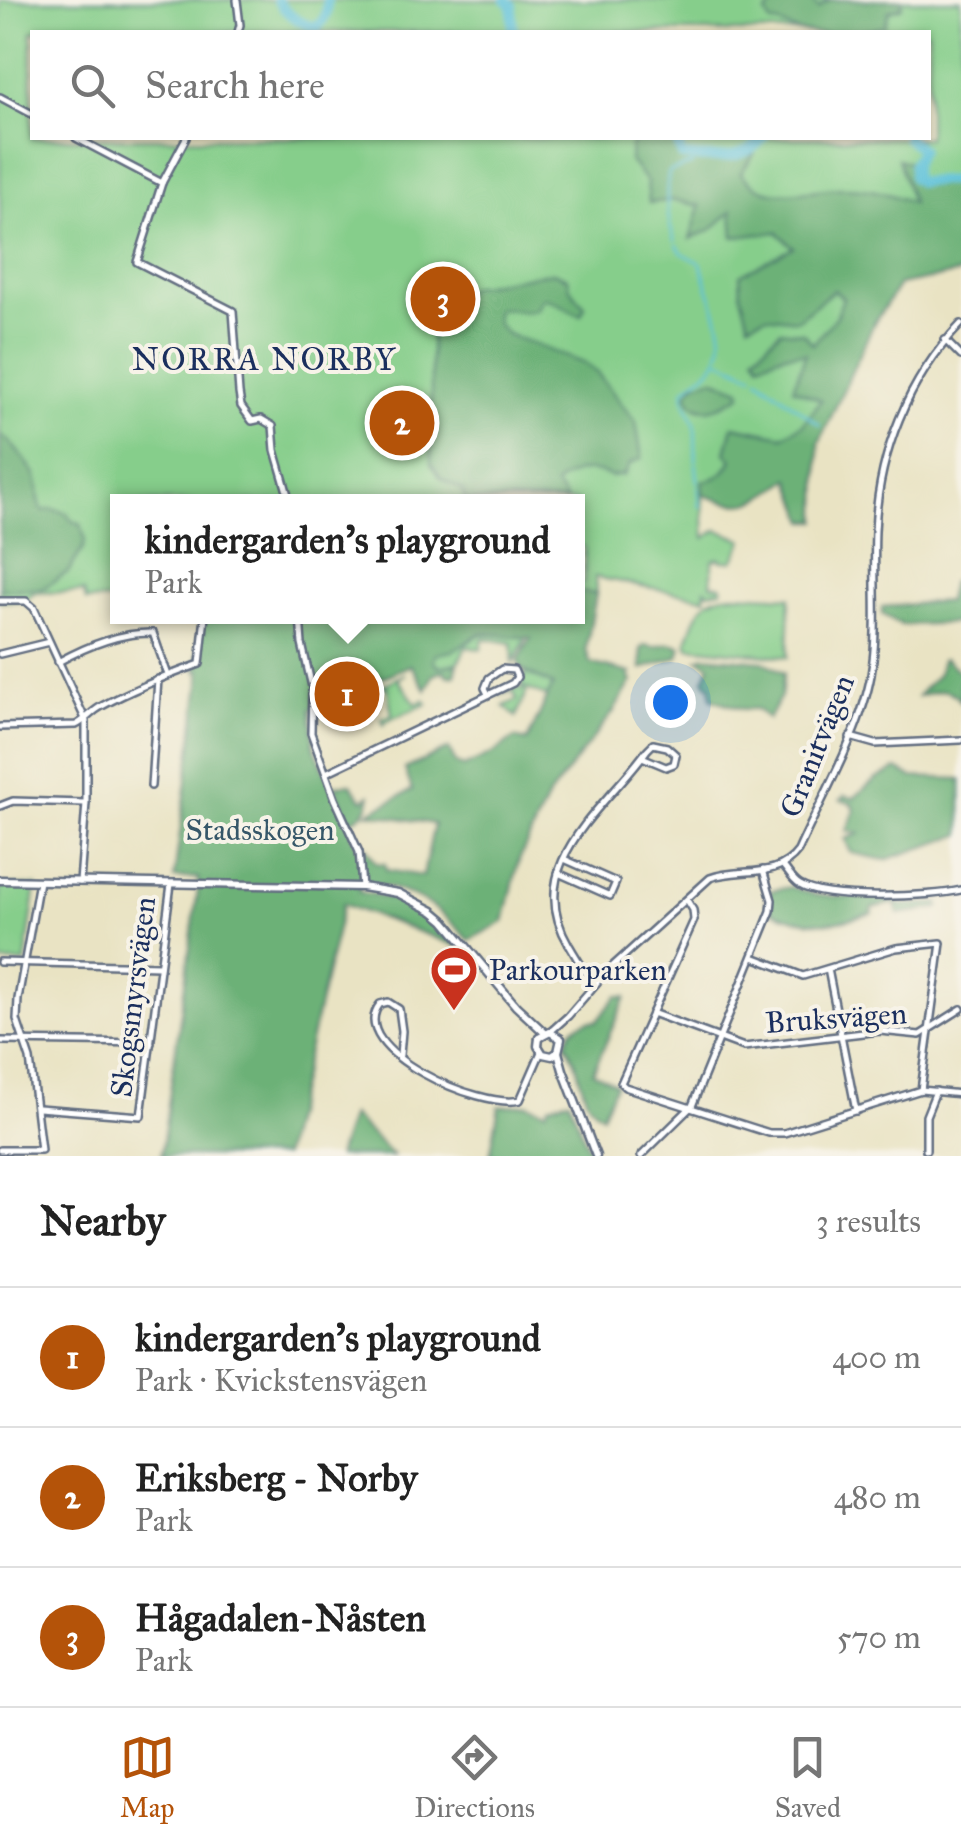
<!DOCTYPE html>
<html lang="en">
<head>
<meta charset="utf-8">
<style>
	:root { --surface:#fff; --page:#f6f6f6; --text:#222; --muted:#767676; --line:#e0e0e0; --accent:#b45309 }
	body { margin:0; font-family:"IM FELL Great Primer",serif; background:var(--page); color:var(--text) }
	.you { position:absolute; left:670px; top:702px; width:35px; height:35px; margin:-25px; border:8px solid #fff; border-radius:50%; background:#1a73e8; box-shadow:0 0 0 15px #1a73e833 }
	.badge { display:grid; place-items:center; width:65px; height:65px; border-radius:50%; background:var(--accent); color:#fff; font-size:32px; font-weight:700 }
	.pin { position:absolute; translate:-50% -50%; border:5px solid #fff; box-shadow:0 2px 10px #0006 }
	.popup { position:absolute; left:110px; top:494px; width:475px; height:130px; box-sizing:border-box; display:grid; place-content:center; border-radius:0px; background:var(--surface); filter:drop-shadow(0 2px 8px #0005); font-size:32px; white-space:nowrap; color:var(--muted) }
	.popup b { font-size:38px; color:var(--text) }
	.popup::after { content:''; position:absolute; left:50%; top:100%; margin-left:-20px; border:20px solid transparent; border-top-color:var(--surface) }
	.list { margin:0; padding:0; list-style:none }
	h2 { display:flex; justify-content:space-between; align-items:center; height:130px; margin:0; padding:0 40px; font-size:42px }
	h2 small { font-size:32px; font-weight:400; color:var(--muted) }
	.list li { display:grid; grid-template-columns:65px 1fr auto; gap:30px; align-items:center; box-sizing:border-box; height:140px; padding:0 40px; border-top:2px solid var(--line) }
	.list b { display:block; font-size:38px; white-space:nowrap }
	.list p { margin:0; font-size:32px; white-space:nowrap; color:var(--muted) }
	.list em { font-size:32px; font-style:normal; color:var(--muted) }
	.icon { flex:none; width:55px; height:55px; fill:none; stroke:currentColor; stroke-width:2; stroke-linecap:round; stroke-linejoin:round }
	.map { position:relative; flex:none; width:961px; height:1156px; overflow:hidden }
	.search { position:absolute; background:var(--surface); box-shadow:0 2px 8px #0004; left:30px; right:30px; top:30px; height:110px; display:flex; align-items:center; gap:25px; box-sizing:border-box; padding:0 35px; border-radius:0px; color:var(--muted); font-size:38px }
	.sheet { height:550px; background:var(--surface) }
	nav { display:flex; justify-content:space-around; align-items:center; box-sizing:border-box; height:140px; border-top:2px solid var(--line); background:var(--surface); font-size:28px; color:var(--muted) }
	nav a { display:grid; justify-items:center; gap:5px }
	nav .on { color:var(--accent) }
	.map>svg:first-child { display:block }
</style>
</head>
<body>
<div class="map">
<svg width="961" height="1156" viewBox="0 0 961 1156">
	<rect width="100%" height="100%" fill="#f7f3e8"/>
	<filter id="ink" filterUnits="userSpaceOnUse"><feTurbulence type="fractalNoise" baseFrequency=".01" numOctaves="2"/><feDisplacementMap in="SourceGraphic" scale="20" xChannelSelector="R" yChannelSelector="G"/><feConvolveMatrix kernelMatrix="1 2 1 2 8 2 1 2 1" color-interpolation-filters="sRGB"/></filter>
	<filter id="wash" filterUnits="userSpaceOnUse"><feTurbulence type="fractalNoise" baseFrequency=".0048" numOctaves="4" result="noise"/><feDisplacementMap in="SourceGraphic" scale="40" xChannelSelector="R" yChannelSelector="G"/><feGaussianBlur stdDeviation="2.25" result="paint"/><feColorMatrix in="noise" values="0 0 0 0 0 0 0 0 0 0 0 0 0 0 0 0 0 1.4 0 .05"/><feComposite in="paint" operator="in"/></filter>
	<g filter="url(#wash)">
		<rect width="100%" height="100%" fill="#e9e3c3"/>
		<g fill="#86ce8b" stroke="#507e74" stroke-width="2.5" fill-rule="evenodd">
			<path d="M0 0H961V256L922 253 853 343 829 412 814 409 803 424 782 436 733 426 726 453 732 459C726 473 717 480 702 482L705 538 717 530 744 540 733 561H721L720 558 713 560 711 584 722 586V590L708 592 705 589V598L595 577 596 594H577V585L584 582V547L577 545V502H117V600L86 601 84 592 33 593 26 601H0V589H42L0 586ZM32 32H928V138H32Z"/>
			<path d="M733 594 790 597 788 657 689 647 687 641C698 612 700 596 733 594Z"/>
			<path d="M481 633 527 637 513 663 512 643 483 638 481 649 466 647 458 663 439 667 433 660 436 654 466 644Z"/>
			<path d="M526 673 553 685 548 697 528 689 516 717 504 706 517 700 513 691 499 696 517 688 523 690 525 687 521 685Z"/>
			<path d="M405 674 398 679 416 704 424 700 427 704 384 722V726L382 718 392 715 387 687 377 688Z"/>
			<path d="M0 886H36L25 963 0 962Z"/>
		</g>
		<g fill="#6cb177" stroke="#44706a" stroke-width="2.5" fill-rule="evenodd">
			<path d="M776 0H811L818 8 830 0H902V7L889 11 885 26C859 33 828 36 801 32 789 31 784 22 771 23L766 14Z"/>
			<path d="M638 138H676L682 156 698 158 754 154 741 173C765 206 807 188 843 188 869 188 889 193 912 203L898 159 913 164V178L919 182 961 180V273L899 285 874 323 819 443 818 521H806L790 479C751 505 749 511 703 495L702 481C717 480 726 473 732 459L726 453 733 426 783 436 803 424 821 400 793 388 806 353 784 354 760 363 755 355 781 330 803 333 813 344 837 315 843 298 834 290 797 320 766 316 749 323 741 295 740 275 793 247 777 232 734 237 732 211 711 230 690 239 700 206 674 200 649 203 647 182 630 161 631 145Z"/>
			<path d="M553 272 568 278 570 288 585 307 581 315C566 311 557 299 542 298L537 309C520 316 510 305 496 310L497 324 507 334 586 364 597 373 636 422 642 458 630 464 624 475 611 477C590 466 573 470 555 485L567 501H465L462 490 441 478 431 464V304L457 299 470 287Z"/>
			<path d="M713 378 741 389V395C723 406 696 420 687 394L694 384Z"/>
			<path d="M0 435C10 440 33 468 36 478 40 490 36 500 43 511L52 509 67 513 72 521 81 524 85 539 83 549 68 572 42 589H0Z"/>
			<path d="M961 580V623L901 625 882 614V607L947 601 951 582Z"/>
			<path d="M584 592 596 594 586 649 590 663 631 673 629 676 632 681 614 711 548 797 519 860 504 922 469 940C439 907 410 888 365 883L362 869 359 892C404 897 432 915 463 948L343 904 283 1156H161L198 889V878H174L200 683V669L196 670 202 617 577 616V594ZM481 633 531 638 518 661 521 670 553 685 527 741 514 738 494 753 464 767 456 764 449 749 405 769 412 790 368 813 434 824 423 876 386 870 385 864 376 863 366 847 360 851 314 746 311 709 329 705 338 697 334 689 355 676 361 685 368 684 411 665 426 690 433 675 444 671 447 676 455 675 458 663 439 667 433 660 436 654 452 651Z"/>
			<path d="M669 643 681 646 678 657 642 669 641 649 645 645 654 647Z"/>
			<path d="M704 656 763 661 784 673 781 696 768 719 757 709H743L712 699 710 686 704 680 710 665 698 659Z"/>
			<path d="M945 659 961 673V702C948 683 934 693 918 696 926 683 941 679 941 660Z"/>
			<path d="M897 769 912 777 961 779V835L885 860 851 853 845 839 861 833 847 831 855 810 852 804 841 800 844 796 854 798 876 779Z"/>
			<path d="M351 784 363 800 370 795C372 808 360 817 349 821L335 785Z"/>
			<path d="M791 887 816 895 893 900 899 905 939 903V908L898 914 895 903 872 908 873 913C832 925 810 927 771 911L769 891Z"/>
			<path d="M617 996 626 997 593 1072 616 1084 602 1115C577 1102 583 1066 566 1044 568 1029 582 1019 597 1021Z"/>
			<path d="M569 1099 591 1156H490L499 1106 528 1104 546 1111 549 1105Z"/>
			<path d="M351 1115 393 1156H337Z"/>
		</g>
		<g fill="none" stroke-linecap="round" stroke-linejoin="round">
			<g stroke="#5bc1d9" stroke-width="2.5">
				<path d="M675 241C667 223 665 192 669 172L692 164 693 157"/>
				<path d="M677 245 682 253 701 263C706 295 739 341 709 370 701 377 692 382 684 390L685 401 695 424 696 461"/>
				<path d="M718 359 753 375"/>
				<path d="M758 378 820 425"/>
				<path d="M696 464 698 482"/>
				<path d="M698 485 700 507"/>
			</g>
			<g stroke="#5bc1d9" stroke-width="10">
				<path d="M277 0C286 13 301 26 318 27L326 15 327 0"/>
				<path d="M506 0 512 5 513 32"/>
				<path d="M676 138 682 156C710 159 745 162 763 138"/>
				<path d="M907 138 921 149 913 164V178L919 182 961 180"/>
			</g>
		</g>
	</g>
	<g filter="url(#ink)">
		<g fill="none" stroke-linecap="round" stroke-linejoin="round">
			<g stroke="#636e81" stroke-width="10">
				<g id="street">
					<path d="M237 0 240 25 238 32"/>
					<path d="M0 97 32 114"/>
					<path d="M76 138 162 183 137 262 233 311 239 393 241 406 252 421 261 419 273 426 275 450 290 502"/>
					<path d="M162 183 186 138"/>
					<path d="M945 340 961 356"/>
					<path d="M0 601H26L34 608 86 721V803L80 882"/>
					<path d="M300 616 302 644 312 687 311 733 335 799 359 852 362 887"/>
					<path d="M0 654 49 642"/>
					<path d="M58 662C87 646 120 632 153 633L168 675"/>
					<path d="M0 727 76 725C86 720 92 711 102 706 133 689 166 676 200 664L205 616"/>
					<path d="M850 737 875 744 961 740"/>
					<path d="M326 773 513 683 517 677 514 670 502 669 489 678 485 688 488 694"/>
					<path d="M151 786 158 679"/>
					<path d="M0 806 13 801 85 803"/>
					<path d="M784 867C789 873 793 881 800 885 826 901 931 897 961 890"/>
					<path d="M558 873 610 896 616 882 564 859"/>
					<path d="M687 900 693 910 694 920 621 1083 625 1087 769 1133H784L921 1090 961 1094"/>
					<path d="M753 957 803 976 896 948 941 943 921 1090"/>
					<path d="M0 962 160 966"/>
					<path d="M828 969 856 1111"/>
					<path d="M596 983C584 973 577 958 569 945 521 864 605 809 647 750L653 744 667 747 676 755 674 764 666 767 642 757"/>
					<path d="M652 1013 744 1047 880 1031 920 1035 961 1009"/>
					<path d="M550 1032 568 1016 605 973 710 878C740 867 777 880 798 851 821 799 861 731 871 675 879 628 873 579 875 531 878 454 908 379 961 324"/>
					<path d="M0 1041 151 1043"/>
					<path d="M400 1055 402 1031 399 1009 388 1002 380 1004C344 1050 482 1110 520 1100L541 1052"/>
					<path d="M38 1108 141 1116 171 884"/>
					<path d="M0 1150H41L30 1059 17 1020 18 999 39 881"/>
					<path d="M926 1150V1116L936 1091"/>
					<path d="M641 1156 692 1106 771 911 772 900 763 870"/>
				</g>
			</g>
			<g stroke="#636e81" stroke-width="11">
				<g id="secondary">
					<path d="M0 880 362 887 398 893 433 911 445 921 516 1006 545 1033"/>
					<path d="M539 1038 550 1032 561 1039 558 1052 563 1070 596 1156"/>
					<path d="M539 1038 538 1046 543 1054 552 1056 558 1052"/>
				</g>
			</g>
			<use href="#street" stroke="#fff" stroke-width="5"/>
			<use href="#secondary" stroke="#fff" stroke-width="6"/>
		</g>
	</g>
	<defs>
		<g id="stadium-pin" transform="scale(2.5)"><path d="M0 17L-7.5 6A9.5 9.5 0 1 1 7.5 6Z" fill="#c8321e" stroke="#f7f3e8"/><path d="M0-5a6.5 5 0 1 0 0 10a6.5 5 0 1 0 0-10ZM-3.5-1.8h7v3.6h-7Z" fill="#fff"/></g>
	</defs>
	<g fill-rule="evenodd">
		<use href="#stadium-pin" x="454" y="970"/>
	</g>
	<g text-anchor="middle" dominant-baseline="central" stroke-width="8" stroke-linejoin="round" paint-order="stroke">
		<g font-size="30" fill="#1b2f5e" stroke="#f7f3e8">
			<text transform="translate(817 746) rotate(-68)">Granitvägen</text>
			<text transform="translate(133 997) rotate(-83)">Skogsmyrsvägen</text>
			<text transform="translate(836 1018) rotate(-4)">Bruksvägen</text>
		</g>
		<g font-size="30" fill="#365769" stroke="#f7f3e8">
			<text x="260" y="830">Stadsskogen</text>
		</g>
		<g font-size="30" fill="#1b2f5e" stroke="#f7f3e8" text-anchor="start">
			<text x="489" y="970">Parkourparken</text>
		</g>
		<g font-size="32" letter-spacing="2.5" fill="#1b2f5e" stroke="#f7f3e8">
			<text x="265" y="359">NORRA NORBY</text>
		</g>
	</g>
</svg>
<div class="you"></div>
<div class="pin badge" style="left:347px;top:694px">1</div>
<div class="popup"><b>kindergarden's playground</b>Park</div>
<div class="pin badge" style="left:402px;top:423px">2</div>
<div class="pin badge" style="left:443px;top:299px">3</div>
<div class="search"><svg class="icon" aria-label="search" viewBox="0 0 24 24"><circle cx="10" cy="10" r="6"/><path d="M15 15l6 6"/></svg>Search here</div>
</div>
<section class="sheet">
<h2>Nearby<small>3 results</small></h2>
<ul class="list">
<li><span class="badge">1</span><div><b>kindergarden's playground</b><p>Park · Kvickstensvägen</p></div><em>400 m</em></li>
<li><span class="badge">2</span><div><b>Eriksberg - Norby</b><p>Park</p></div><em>480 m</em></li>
<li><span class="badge">3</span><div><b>Hågadalen-Nåsten</b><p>Park</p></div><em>570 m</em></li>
</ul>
</section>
<nav>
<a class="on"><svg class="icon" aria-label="map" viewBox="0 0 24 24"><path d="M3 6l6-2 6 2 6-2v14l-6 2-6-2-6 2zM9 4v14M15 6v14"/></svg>Map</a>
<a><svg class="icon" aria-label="directions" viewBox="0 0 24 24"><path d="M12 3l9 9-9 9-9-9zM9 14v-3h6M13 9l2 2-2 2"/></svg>Directions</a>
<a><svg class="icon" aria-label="saved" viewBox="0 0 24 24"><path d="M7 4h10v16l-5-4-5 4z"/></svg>Saved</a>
</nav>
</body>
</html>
